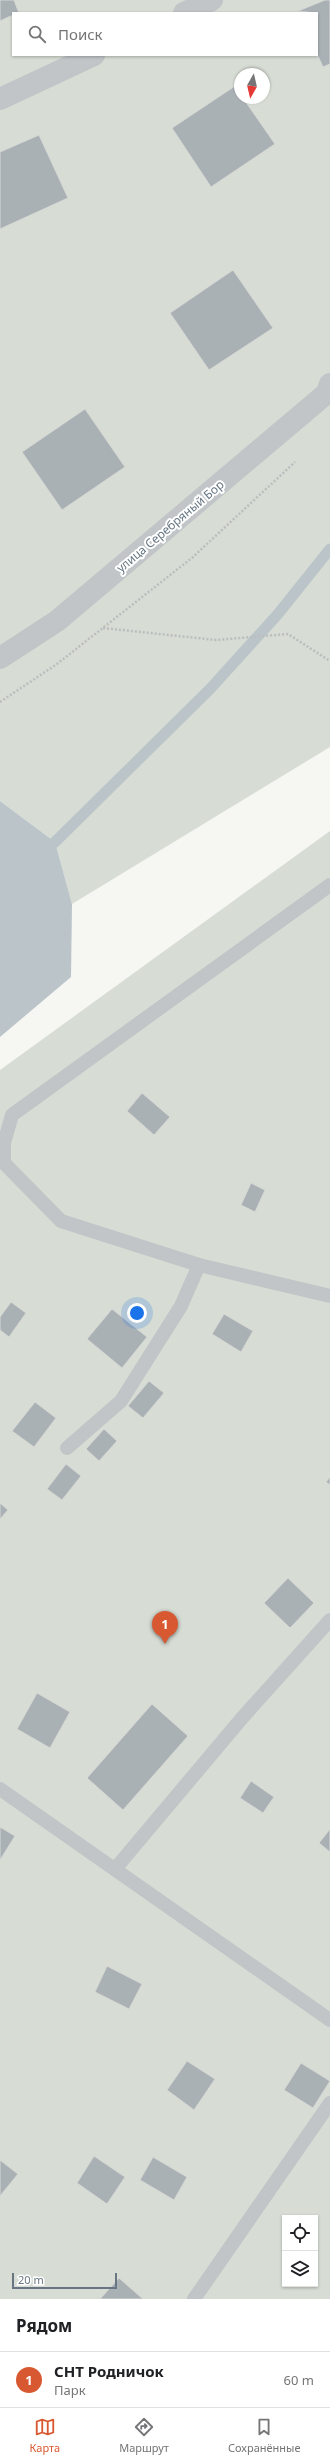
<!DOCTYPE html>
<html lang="ru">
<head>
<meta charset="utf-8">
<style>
	:root { --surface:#fff; --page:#f2f2f2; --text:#202124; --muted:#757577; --line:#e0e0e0; --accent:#d85931 }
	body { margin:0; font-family:"Noto Sans",sans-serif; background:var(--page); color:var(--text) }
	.controls { position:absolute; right:12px; bottom:12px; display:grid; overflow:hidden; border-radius:0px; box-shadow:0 1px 3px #0004 }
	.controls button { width:36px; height:36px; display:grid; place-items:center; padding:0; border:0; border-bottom:1px solid var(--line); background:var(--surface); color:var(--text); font:20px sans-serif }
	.compass { position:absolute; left:234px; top:68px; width:36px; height:36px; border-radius:50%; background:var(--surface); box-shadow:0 1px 3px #0004; rotate:188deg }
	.scale { position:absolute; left:12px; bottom:10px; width:105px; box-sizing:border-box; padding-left:4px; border:2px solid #677682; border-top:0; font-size:11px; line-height:14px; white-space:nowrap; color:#677682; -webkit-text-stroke:3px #fff; paint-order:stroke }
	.you { position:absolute; left:137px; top:1313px; width:14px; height:14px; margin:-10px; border:3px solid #fff; border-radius:50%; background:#1a73e8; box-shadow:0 0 0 6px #1a73e833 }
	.badge { display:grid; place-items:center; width:26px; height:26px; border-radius:50%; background:var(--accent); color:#fff; font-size:13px; font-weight:700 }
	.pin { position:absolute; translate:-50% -33px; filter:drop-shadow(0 1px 2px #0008) }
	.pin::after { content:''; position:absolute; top:21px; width:14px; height:12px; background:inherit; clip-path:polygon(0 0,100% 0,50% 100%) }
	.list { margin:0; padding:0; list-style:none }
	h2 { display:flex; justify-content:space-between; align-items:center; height:52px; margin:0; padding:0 16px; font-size:17px }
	h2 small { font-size:13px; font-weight:400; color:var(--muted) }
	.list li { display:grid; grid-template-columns:26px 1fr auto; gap:12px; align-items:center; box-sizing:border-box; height:56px; padding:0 16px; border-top:1px solid var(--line) }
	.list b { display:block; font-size:15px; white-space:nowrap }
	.list p { margin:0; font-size:13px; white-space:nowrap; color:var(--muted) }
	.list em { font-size:13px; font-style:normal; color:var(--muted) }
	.icon { flex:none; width:22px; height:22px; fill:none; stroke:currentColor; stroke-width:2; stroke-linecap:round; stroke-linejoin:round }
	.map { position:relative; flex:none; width:330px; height:2299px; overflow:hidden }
	.search { position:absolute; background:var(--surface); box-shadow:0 1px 3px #0004; left:12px; right:12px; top:12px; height:44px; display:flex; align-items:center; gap:10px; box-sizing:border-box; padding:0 14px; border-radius:0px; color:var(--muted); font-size:15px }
	.sheet { height:108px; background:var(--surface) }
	nav { display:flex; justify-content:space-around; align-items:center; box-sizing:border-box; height:56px; border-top:1px solid var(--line); background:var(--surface); font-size:11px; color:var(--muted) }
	nav a { display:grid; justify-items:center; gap:2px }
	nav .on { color:var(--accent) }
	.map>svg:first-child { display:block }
</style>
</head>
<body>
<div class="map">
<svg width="330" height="2299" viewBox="0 0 330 2299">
	<rect width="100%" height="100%" fill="#f6f6f3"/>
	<g fill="#d7ddd4" fill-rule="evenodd">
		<path d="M0 0H330V747L72 904 55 842 0 801ZM13 13H317V55H13ZM240 74H264V98H240Z"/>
		<path d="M330 831V2299H0V1070ZM285 2218H315V2284H285Z"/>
	</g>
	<path fill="#bbc5c9" d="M0 801 55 842 72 904 71 977 0 1037Z"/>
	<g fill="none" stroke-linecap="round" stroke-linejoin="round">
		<path stroke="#bbc5c9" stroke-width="11" d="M44 849 55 842 210 689 278 614 330 549"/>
	</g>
	<g fill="#a9b1b5" stroke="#d7d7d5">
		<path d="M0 0H14L19 13H13V15L0 21Z"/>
		<path d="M325 0H330V64L323 67 317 54V13L298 11Z"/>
		<path d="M235 86 240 93V98H243L275 144 211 187 172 128Z"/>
		<path d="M39 135 68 198 0 229V152Z"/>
		<path d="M233 270 273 328 209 370 170 313Z"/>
		<path d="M85 409 125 467 62 510 22 452Z"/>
		<path d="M142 1093 170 1117 154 1135 127 1111Z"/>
		<path d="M251 1183 265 1190 255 1212 241 1205Z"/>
		<path d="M11 1302 26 1313 9 1337 0 1330V1317Z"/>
		<path d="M112 1309 147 1337 122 1368 87 1339Z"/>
		<path d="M224 1314 253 1331 241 1352 212 1334Z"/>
		<path d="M149 1381 164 1393 143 1418 128 1406Z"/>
		<path d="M35 1402 56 1418 34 1447 12 1431Z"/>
		<path d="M104 1429 117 1441 99 1461 86 1449Z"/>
		<path d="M66 1464 81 1476 62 1500 47 1489Z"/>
		<path d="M330 1477V1485L326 1482Z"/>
		<path d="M0 1503 8 1510 0 1519Z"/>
		<path d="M288 1578 314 1603 290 1628 264 1603Z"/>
		<path d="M37 1693 70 1712 50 1748 17 1729Z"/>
		<path d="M152 1704 188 1736 123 1810 87 1778Z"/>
		<path d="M251 1781 274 1797 263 1813 240 1798Z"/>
		<path d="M0 1827 15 1836 0 1860Z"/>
		<path d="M330 1829V1852L319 1843Z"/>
		<path d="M107 1966 142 1984 129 2009 95 1992Z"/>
		<path d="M187 2061 215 2079 194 2110 167 2090Z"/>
		<path d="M301 2063 330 2081 313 2108 284 2090Z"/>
		<path d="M94 2156 125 2177 107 2204 77 2183Z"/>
		<path d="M153 2157 187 2177 174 2200 140 2180Z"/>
		<path d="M0 2160 18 2174 0 2196Z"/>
		<path d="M119 2278 143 2299H100Z"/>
	</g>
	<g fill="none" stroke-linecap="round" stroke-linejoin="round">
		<g stroke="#bbbdbf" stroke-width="2.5" stroke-dasharray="2 2" stroke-linecap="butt">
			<path d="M103 628 216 640 288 634 330 661"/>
			<path d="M0 702 57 664 193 557 295 462"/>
		</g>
		<g stroke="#c1c5c8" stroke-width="14">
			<path d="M330 885 12 1115 4 1143V1163L61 1221 199 1265 330 1296"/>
			<path d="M67 1448 121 1401 181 1306 199 1265"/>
			<path d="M0 1789 330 2020"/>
			<path d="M115 1869 242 1718 330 1620"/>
			<path d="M194 2299 330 2103"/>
		</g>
		<g stroke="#c1c5c8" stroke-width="22">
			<path d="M184 13 212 0"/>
			<path d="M0 99 94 55"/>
			<path d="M0 658 57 621 327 393 330 384"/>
		</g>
	</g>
	<g text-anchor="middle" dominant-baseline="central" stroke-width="4" stroke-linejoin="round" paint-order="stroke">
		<g font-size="12" fill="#677682" stroke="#fff">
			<text transform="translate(170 526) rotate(-40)">улица Серебряный Бор</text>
		</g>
	</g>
</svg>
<div class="controls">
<button><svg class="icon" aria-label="locate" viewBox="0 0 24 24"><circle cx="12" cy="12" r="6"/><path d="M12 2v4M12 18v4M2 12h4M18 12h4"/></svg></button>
<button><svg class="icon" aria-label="layers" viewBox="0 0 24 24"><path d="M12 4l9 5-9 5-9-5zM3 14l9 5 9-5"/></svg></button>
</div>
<svg class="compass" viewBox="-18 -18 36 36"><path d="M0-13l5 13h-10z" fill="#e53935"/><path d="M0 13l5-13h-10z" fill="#757577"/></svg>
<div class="scale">20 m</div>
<div class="you"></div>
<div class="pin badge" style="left:165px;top:1644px">1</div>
<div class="search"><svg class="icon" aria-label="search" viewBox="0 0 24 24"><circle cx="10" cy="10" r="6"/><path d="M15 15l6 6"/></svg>Поиск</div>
</div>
<section class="sheet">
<h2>Рядом<small></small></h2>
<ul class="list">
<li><span class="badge">1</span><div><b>СНТ Родничок</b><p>Парк</p></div><em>60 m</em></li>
</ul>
</section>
<nav>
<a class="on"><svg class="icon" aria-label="map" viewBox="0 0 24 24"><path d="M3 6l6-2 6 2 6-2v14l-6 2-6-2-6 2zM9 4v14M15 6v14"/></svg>Карта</a>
<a><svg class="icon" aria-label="directions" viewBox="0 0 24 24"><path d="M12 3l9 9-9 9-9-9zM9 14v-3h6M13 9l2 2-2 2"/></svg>Маршрут</a>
<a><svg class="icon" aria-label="saved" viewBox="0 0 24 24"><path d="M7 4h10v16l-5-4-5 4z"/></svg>Сохранённые</a>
</nav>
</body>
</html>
